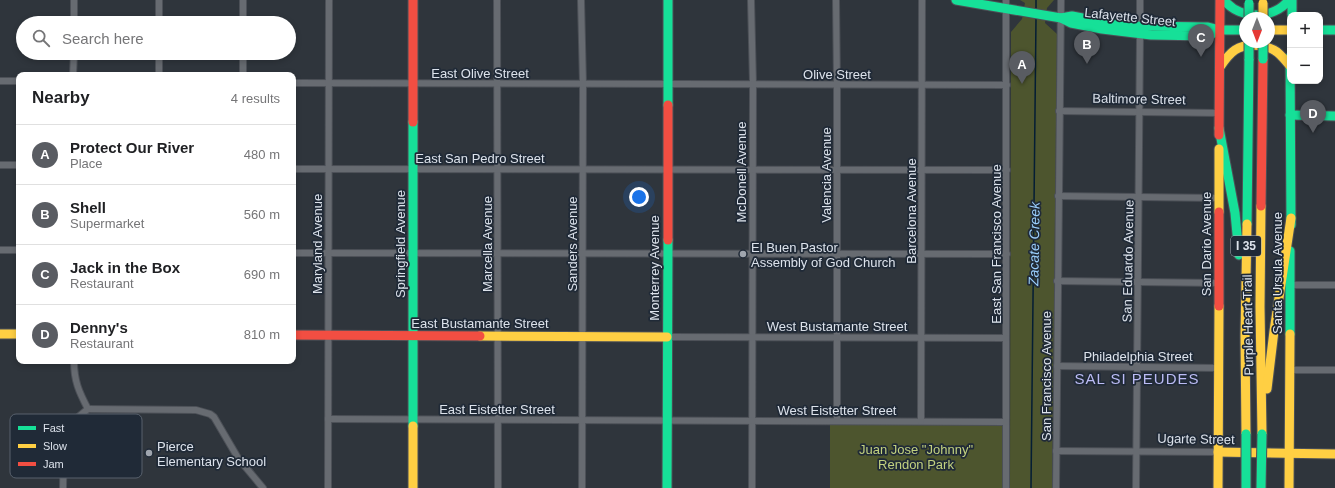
<!DOCTYPE html>
<html lang="en">
<head>
<meta charset="utf-8">
<style>
	:root { --surface:#fff; --page:#f2f2f2; --text:#202124; --muted:#757577; --line:#e0e0e0; --accent:#595c62 }
	body { margin:0; font-family:Helvetica,sans-serif; background:var(--page); color:var(--text) }
	.controls { position:absolute; right:12px; top:12px; display:grid; overflow:hidden; border-radius:8px; box-shadow:0 2px 6px #0003 }
	.controls button { width:36px; height:36px; display:grid; place-items:center; padding:0; border:0; border-bottom:1px solid var(--line); background:var(--surface); color:var(--text); font:20px sans-serif }
	.compass { position:absolute; left:1239px; top:12px; width:36px; height:36px; border-radius:50%; background:var(--surface); box-shadow:0 2px 6px #0003; rotate:180deg }
	.you { position:absolute; left:639px; top:197px; width:14px; height:14px; margin:-10px; border:3px solid #fff; border-radius:50%; background:#1a73e8; box-shadow:0 0 0 6px #1a73e833 }
	.badge { display:grid; place-items:center; width:26px; height:26px; border-radius:50%; background:var(--accent); color:#fff; font-size:13px; font-weight:700 }
	.pin { position:absolute; translate:-50% -33px; filter:drop-shadow(0 1px 2px #0008) }
	.pin::after { content:''; position:absolute; top:21px; width:14px; height:12px; background:inherit; clip-path:polygon(0 0,100% 0,50% 100%) }
	.list { margin:0; padding:0; list-style:none }
	h2 { display:flex; justify-content:space-between; align-items:center; height:52px; margin:0; padding:0 16px; font-size:17px }
	h2 small { font-size:13px; font-weight:400; color:var(--muted) }
	.list li { display:grid; grid-template-columns:26px 1fr auto; gap:12px; align-items:center; box-sizing:border-box; height:60px; padding:0 16px; border-top:1px solid var(--line) }
	.list b { display:block; font-size:15px; white-space:nowrap }
	.list p { margin:0; font-size:13px; white-space:nowrap; color:var(--muted) }
	.list em { font-size:13px; font-style:normal; color:var(--muted) }
	.icon { flex:none; width:22px; height:22px; fill:none; stroke:currentColor; stroke-width:2; stroke-linecap:round; stroke-linejoin:round }
	.map { position:relative; flex:none; width:1335px; height:488px; overflow:hidden }
	.search { position:absolute; background:var(--surface); box-shadow:0 2px 6px #0003; left:16px; top:16px; width:280px; height:44px; display:flex; align-items:center; gap:10px; box-sizing:border-box; padding:0 14px; border-radius:22px; color:var(--muted); font-size:15px }
	.panel { position:absolute; background:var(--surface); box-shadow:0 2px 6px #0003; left:16px; top:72px; width:280px; height:292px; border-radius:8px }
	.map>svg:first-child { display:block }
</style>
</head>
<body>
<div class="map">
<svg width="1335" height="488" viewBox="0 0 1335 488">
	<rect width="100%" height="100%" fill="#2f353c"/>
	<g fill="#4d552e">
		<path d="M1020 0H1054L1047 8 1045 23 1057 34 1052 488H1010L1011 32 1022 19 1025 3Z"/>
		<path d="M830 425H1001L1003 428V488H830Z"/>
	</g>
	<g fill="none" stroke-linecap="round" stroke-linejoin="round">
		<g stroke="#041d34" stroke-width="1.5">
			<path d="M1036 10V0"/>
			<path d="M1031 488 1036 18"/>
		</g>
		<g stroke="#4c5057" stroke-width="8">
			<g id="street">
				<path d="M159 0V23"/>
				<path d="M243 0V23"/>
				<path d="M497 0 498 488"/>
				<path d="M581 0 583 84 582 488"/>
				<path d="M751 0 753 84 752 488"/>
				<path d="M836 0 837 85V421"/>
				<path d="M1006 0V488"/>
				<path d="M74 23V0"/>
				<path d="M1140 26V0"/>
				<path d="M159 53V75"/>
				<path d="M243 53V75"/>
				<path d="M73 75 74 53"/>
				<path d="M0 81H19"/>
				<path d="M293 83 1007 85"/>
				<path d="M1059 111 1219 113"/>
				<path d="M0 165H19"/>
				<path d="M293 169 1007 170"/>
				<path d="M1058 196 1219 198"/>
				<path d="M0 250H19"/>
				<path d="M293 253 1007 254"/>
				<path d="M1057 281 1219 283"/>
				<path d="M1290 285H1335"/>
				<path d="M667 337 1006 338"/>
				<path d="M1057 366 1218 368"/>
				<path d="M1290 370H1335"/>
				<path d="M88 409 196 410 210 414 214 417 238 458 263 488"/>
				<path d="M328 419 1006 422"/>
				<path d="M921 421 922 0"/>
				<path d="M1056 451 1218 452"/>
				<path d="M63 488 64 435C69 424 78 417 88 409 79 392 74 381 74 361"/>
				<path d="M328 488 329 0"/>
				<path d="M1056 488 1061 0"/>
				<path d="M1136 488 1140 34"/>
			</g>
		</g>
		<g stroke="#4c5057" stroke-width="11">
			<g id="fast">
				<path d="M956 0 1061 18 1071 23 1102 29 1151 35 1208 36 1220 30"/>
				<path d="M1224 0C1240 20 1273 20 1289 0"/>
				<path d="M1292 0V15"/>
				<path d="M1061 18 1072 16 1103 22 1138 26 1208 27 1220 30H1245"/>
				<path d="M1320 30H1335"/>
				<path d="M1290 57 1291 225"/>
				<path d="M668 105V0"/>
				<path d="M1290 115 1335 116"/>
				<path d="M413 122V426"/>
				<path d="M1219 128 1235 213 1239 255"/>
				<path d="M1247 224 1249 59"/>
				<path d="M1290 334V251"/>
				<path d="M667 488 668 240"/>
			</g>
		</g>
		<g stroke="#4c5057" stroke-width="11">
			<g id="slow">
				<path d="M1269 30H1290"/>
				<path d="M1220 67C1224 61 1229 54 1235 50 1246 43 1266 44 1277 52 1282 56 1286 61 1290 66"/>
				<path d="M1261 206 1260 307 1262 434"/>
				<path d="M1219 212V149"/>
				<path d="M0 334H19"/>
				<path d="M480 336 667 337"/>
				<path d="M1267 389 1274 331 1291 218"/>
				<path d="M413 426V488"/>
				<path d="M1246 434 1245 336 1247 224"/>
				<path d="M1218 452 1335 454"/>
				<path d="M1218 488 1219 306"/>
				<path d="M1289 488 1290 334"/>
			</g>
		</g>
		<g stroke="#4c5057" stroke-width="11">
			<g id="jam">
				<path d="M413 0V122"/>
				<path d="M1219 135 1220 0"/>
				<path d="M1261 206 1263 59"/>
				<path d="M668 240V105"/>
				<path d="M1219 306V212"/>
				<path d="M293 335 480 336"/>
			</g>
		</g>
		<use href="#street" stroke="#676b71" stroke-width="6"/>
		<use href="#fast" stroke="#16e098" stroke-width="9"/>
		<use href="#slow" stroke="#ffcf43" stroke-width="9"/>
		<use href="#jam" stroke="#f24e42" stroke-width="9"/>
		<g stroke="#4c5057" stroke-width="11" stroke-linecap="butt">
			<g id="fast-bridge">
				<path d="M1249 3V18"/>
				<path d="M1249 42V59"/>
				<path d="M1263 42V59"/>
				<path d="M1246 434V488"/>
				<path d="M1261 488 1262 434"/>
			</g>
		</g>
		<g stroke="#4c5057" stroke-width="11" stroke-linecap="butt">
			<path id="slow-bridge" d="M1263 3V18"/>
		</g>
		<use href="#fast-bridge" stroke="#16e098" stroke-width="9"/>
		<use href="#slow-bridge" stroke="#ffcf43" stroke-width="9"/>
	</g>
	<g fill="#9fa5ae" stroke="#202a37" stroke-width="1.5">
		<circle cx="743" cy="254" r="4"/>
		<circle cx="149" cy="453" r="4"/>
	</g>
	<g text-anchor="middle" dominant-baseline="central" stroke-width="3.5" stroke-linejoin="round" paint-order="stroke">
		<rect fill="#202a37" stroke="#a4abb5" stroke-width="1" x="1231" y="236" width="30" height="20" rx="3"/>
		<g font-size="12" font-weight="bold" fill="#dce2eb">
			<text x="1246" y="246">I 35</text>
		</g>
		<g font-size="13" fill="#dce2eb" stroke="#202a37">
			<text transform="translate(1130 17) rotate(6)">Lafayette Street</text>
			<text x="480" y="73">East Olive Street</text>
			<text x="837" y="74">Olive Street</text>
			<text transform="translate(1139 99) rotate(1)">Baltimore Street</text>
			<text x="480" y="158">East San Pedro Street</text>
			<text transform="translate(741 172) rotate(-90)">McDonell Avenue</text>
			<text transform="translate(826 175) rotate(-90)">Valencia Avenue</text>
			<text transform="translate(911 211) rotate(-90)">Barcelona Avenue</text>
			<text transform="translate(317 244) rotate(-90)">Maryland Avenue</text>
			<text transform="translate(400 244) rotate(-90)">Springfield Avenue</text>
			<text transform="translate(487 244) rotate(-90)">Marcella Avenue</text>
			<text transform="translate(572 244) rotate(-90)">Sanders Avenue</text>
			<text transform="translate(996 244) rotate(-90)">East San Francisco Avenue</text>
			<text transform="translate(1206 244) rotate(-90)">San Dario Avenue</text>
			<text transform="translate(1128 261) rotate(-89)">San Eduardo Avenue</text>
			<text transform="translate(654 268) rotate(-90)">Monterrey Avenue</text>
			<text transform="translate(1277 273) rotate(-90)">Santa Ursula Avenue</text>
			<text x="480" y="323">East Bustamante Street</text>
			<text transform="translate(1248 325) rotate(-91)">Purple Heart Trail</text>
			<text x="837" y="326">West Bustamante Street</text>
			<text x="1138" y="356">Philadelphia Street</text>
			<text transform="translate(1046 376) rotate(-90)">San Francisco Avenue</text>
			<text x="497" y="409">East Eistetter Street</text>
			<text x="837" y="410">West Eistetter Street</text>
			<text transform="translate(1196 439) rotate(1)">Ugarte Street</text>
		</g>
		<g font-size="13" fill="#dce2eb" stroke="#202a37" text-anchor="start">
			<text x="751" y="247">El Buen Pastor<tspan x="751" dy="15">Assembly of God Church</tspan></text>
			<text x="157" y="446">Pierce<tspan x="157" dy="15">Elementary School</tspan></text>
		</g>
		<g font-size="13" fill="#c2d17f" stroke="#202a37">
			<text x="916" y="449">Juan Jose "Johnny"<tspan x="916" dy="15">Rendon Park</tspan></text>
		</g>
		<g font-size="14" font-style="italic" fill="#9acefd" stroke="#202a37">
			<text transform="translate(1034 244) rotate(-89)">Zacate Creek</text>
		</g>
		<g font-size="15" letter-spacing="1" fill="#bbbbf4" stroke="#202a37">
			<text x="1137" y="378">SAL SI PEUDES</text>
		</g>
	</g>
	<rect x="10" y="414" width="132" height="64" rx="6" fill="#202a37" stroke="#58616d" stroke-width="1"/>
	<rect x="18" y="426" width="18" height="4" fill="#16e098"/>
	<rect x="18" y="444" width="18" height="4" fill="#ffcf43"/>
	<rect x="18" y="462" width="18" height="4" fill="#f24e42"/>
	<g font-size="11" fill="#dce2eb">
		<text x="43" y="432">Fast</text>
		<text x="43" y="450">Slow</text>
		<text x="43" y="468">Jam</text>
	</g>
</svg>
<div class="controls">
<button>+</button>
<button>−</button>
</div>
<svg class="compass" viewBox="-18 -18 36 36"><path d="M0-13l5 13h-10z" fill="#e53935"/><path d="M0 13l5-13h-10z" fill="#757577"/></svg>
<div class="you"></div>
<div class="pin badge" style="left:1022px;top:84px">A</div>
<div class="pin badge" style="left:1087px;top:64px">B</div>
<div class="pin badge" style="left:1201px;top:57px">C</div>
<div class="pin badge" style="left:1313px;top:133px">D</div>
<div class="search"><svg class="icon" aria-label="search" viewBox="0 0 24 24"><circle cx="10" cy="10" r="6"/><path d="M15 15l6 6"/></svg>Search here</div>
<section class="panel">
<h2>Nearby<small>4 results</small></h2>
<ul class="list">
<li><span class="badge">A</span><div><b>Protect Our River</b><p>Place</p></div><em>480 m</em></li>
<li><span class="badge">B</span><div><b>Shell</b><p>Supermarket</p></div><em>560 m</em></li>
<li><span class="badge">C</span><div><b>Jack in the Box</b><p>Restaurant</p></div><em>690 m</em></li>
<li><span class="badge">D</span><div><b>Denny's</b><p>Restaurant</p></div><em>810 m</em></li>
</ul>
</section>
</div>
</body>
</html>
